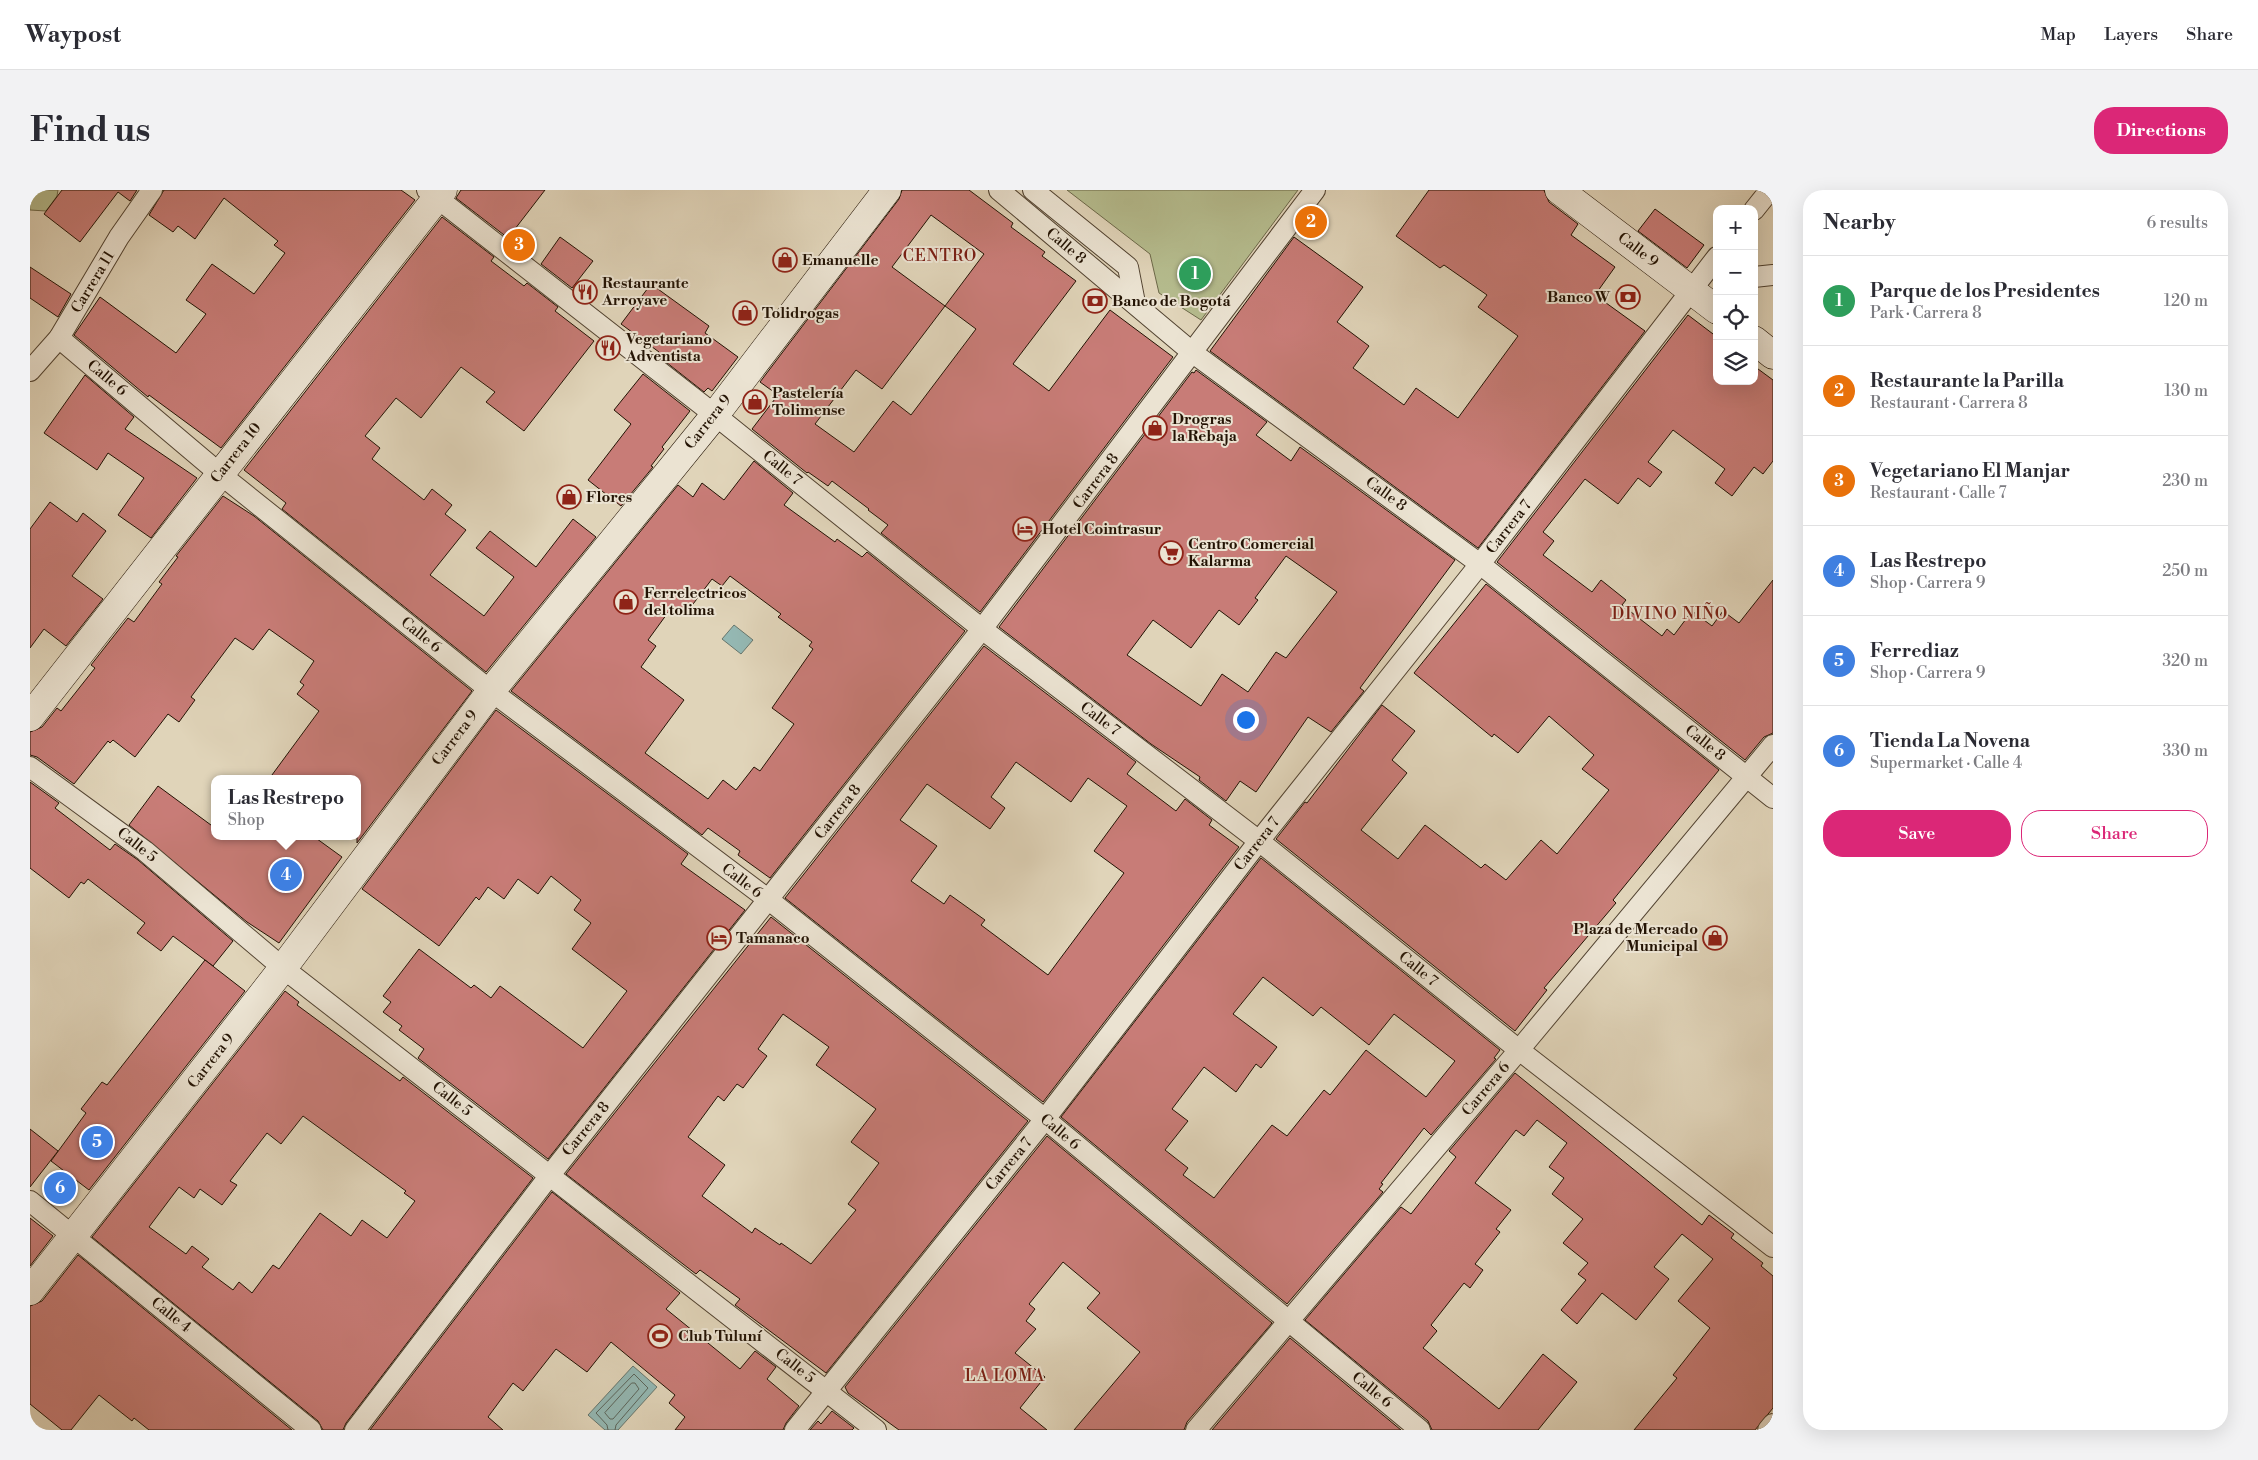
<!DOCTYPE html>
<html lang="en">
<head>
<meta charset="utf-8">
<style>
	:root { --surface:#fff; --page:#f2f2f3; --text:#2b2b33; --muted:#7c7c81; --line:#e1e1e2; --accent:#db2777 }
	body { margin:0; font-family:"Libre Bodoni",serif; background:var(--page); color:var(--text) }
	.controls { position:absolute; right:15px; top:15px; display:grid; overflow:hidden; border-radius:10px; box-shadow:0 5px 20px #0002 }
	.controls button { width:45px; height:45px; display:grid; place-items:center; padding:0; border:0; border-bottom:1px solid var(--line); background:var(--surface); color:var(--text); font:25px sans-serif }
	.you { position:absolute; left:1215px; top:529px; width:18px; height:18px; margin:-12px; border:4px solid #fff; border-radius:50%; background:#1a73e8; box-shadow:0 0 0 8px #1a73e833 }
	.badge { display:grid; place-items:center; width:32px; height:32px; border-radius:50%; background:var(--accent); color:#fff; font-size:16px; font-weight:700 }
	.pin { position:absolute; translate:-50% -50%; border:2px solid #fff; box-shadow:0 1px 5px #0006 }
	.popup { position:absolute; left:181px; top:585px; width:150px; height:65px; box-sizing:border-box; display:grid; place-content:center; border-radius:10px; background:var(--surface); filter:drop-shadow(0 1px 4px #0005); font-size:16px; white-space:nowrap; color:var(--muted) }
	.popup b { font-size:19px; color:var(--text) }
	.popup::after { content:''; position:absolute; left:50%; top:100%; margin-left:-10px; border:10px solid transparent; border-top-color:var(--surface) }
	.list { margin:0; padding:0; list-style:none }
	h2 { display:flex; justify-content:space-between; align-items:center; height:65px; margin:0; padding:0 20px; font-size:21px }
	h2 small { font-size:16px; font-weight:400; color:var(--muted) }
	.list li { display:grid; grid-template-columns:32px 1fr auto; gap:15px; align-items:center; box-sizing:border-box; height:90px; padding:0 20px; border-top:1px solid var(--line) }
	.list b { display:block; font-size:19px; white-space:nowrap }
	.list p { margin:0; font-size:16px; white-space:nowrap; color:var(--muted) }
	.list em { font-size:16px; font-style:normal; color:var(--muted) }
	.actions { display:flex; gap:10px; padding:15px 20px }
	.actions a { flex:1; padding:11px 0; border:1px solid var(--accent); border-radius:20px; text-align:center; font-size:18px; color:var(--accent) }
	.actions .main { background:var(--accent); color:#fff }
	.icon { flex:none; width:28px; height:28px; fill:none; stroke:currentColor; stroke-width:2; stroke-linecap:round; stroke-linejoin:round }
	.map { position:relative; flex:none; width:1743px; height:1240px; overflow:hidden; border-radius:20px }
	header { display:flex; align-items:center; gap:30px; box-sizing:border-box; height:70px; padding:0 25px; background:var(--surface); border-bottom:1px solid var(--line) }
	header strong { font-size:24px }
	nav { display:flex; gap:28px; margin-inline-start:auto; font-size:18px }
	.intro { display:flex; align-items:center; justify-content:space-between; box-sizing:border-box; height:120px; padding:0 30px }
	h1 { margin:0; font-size:35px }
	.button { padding:12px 22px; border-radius:20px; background:var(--accent); color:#fff; font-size:18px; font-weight:700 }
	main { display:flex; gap:30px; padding:0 30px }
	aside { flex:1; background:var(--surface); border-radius:20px; box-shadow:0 5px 20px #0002 }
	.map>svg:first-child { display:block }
</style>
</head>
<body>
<header>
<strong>Waypost</strong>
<nav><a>Map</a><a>Layers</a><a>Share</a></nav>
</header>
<div class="intro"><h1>Find us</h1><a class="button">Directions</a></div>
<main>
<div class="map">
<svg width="1743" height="1240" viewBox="0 0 1743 1240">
	<rect width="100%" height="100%" fill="#e0d4b9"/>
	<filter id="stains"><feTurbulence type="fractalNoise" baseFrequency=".004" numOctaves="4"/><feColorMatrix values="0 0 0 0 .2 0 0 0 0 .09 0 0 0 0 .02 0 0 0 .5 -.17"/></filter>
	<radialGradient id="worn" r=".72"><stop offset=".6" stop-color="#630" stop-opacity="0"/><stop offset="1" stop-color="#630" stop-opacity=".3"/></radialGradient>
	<g fill="#b5bc8e" stroke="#6c6849">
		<path d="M0 0H28L27 6 16 21 0 20Z"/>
		<path d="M1037 0H1268L1171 130 1129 103 1120 64Z"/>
	</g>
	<g fill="#94b8b3" stroke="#67766d">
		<path d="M704 435 723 450 711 464 692 449Z"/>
		<path d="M603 1176 627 1197 588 1240H575L558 1225Z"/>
	</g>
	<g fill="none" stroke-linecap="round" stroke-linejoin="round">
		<g stroke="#5c665c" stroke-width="1">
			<path d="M602 1193H605L609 1199 583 1229H580L575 1223Z"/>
			<path d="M578 1240 577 1235 566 1223 604 1184 618 1198 586 1235 585 1240"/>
		</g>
	</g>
	<g fill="#c87c77" stroke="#231304" fill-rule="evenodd">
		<path d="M32 0H107L100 11 88 2 50 52 14 24Z"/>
		<path d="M134 0H371L385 10 191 258 119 205 118 207 44 145 70 107 146 163 176 124 156 110 182 74 224 104 255 63 244 55 248 51 194 8 165 49 148 36 143 42 119 25Z"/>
		<path d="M431 0H515L478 48 426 8Z"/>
		<path d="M872 0H939L983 33 981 37 1015 62 1012 66 1046 91 983 174 1019 201 1080 120 1143 167 950 422 851 343 858 335 838 320 839 319 802 291 798 296 778 282 777 283 722 239 748 205 730 192 869 9ZM901 25 954 64 915 116 862 77ZM915 116 946 139 881 225 863 211 824 262 785 234 826 180 852 199Z"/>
		<path d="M1399 0H1514L1519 12 1548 34 1541 45 1585 77 1565 105 1615 141 1448 358 1180 161 1264 47 1333 97 1307 132 1339 156 1323 178 1374 215 1386 198 1428 228 1488 146 1448 117 1457 105 1414 75 1410 78 1366 46Z"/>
		<path d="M1625 19 1674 55 1657 78 1608 41Z"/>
		<path d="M412 27 464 67 461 71 494 96 497 93 528 117 525 121 564 151 494 241 456 212 465 202 431 177 391 228 366 208 335 246 350 258 342 269 394 310 402 299 422 315 415 324 436 340 400 385 454 426 484 387 446 358 460 341 506 377 543 329 566 347 456 482 252 319 256 313 214 280Z"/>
		<path d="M530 47 563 71 542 98 511 74Z"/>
		<path d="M0 77 41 104 28 127 0 108Z"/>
		<path d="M621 94 679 136 675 143 708 167 682 201 678 198 674 202 627 165 629 162 591 134Z"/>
		<path d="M1658 125 1687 147V191H1724V176L1743 190V271L1733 284 1724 277 1702 306 1685 293 1695 279 1643 240 1618 272 1632 282 1620 297 1608 288 1588 314 1555 289 1513 342 1524 351 1513 365 1562 402 1571 390 1596 410 1592 415 1632 446 1637 439 1644 445 1662 421 1682 436 1693 421 1709 433 1743 390V543L1734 547 1715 570 1467 372Z"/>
		<path d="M1166 180 1237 232 1226 245 1261 271 1270 257 1425 370 1330 498 1334 501 1301 542 1278 527 1226 602 1210 591 1196 611 1169 590 1170 587 1121 554 969 437 1162 182 1164 183ZM1256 366 1307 402 1256 468 1246 462 1218 502 1192 484 1171 516 1097 465 1123 430 1161 458 1189 420 1209 435 1228 410 1225 408Z"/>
		<path d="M613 184 660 221 632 257 634 259 621 276 623 277 591 316 558 290 601 234 584 220Z"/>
		<path d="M55 185 104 227 95 239 167 288 121 348 88 325 114 288 78 263 67 280 14 243Z"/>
		<path d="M724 271 763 303 754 315 805 352 807 349 832 367 837 362 935 441 740 688 708 665 710 661 678 638 672 645 481 501 648 295 663 307 672 293 694 310ZM700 386 751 424 748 427 782 452 779 456 783 459 742 518 764 534 730 581 724 577 706 600 693 590 678 609 615 563 654 510 611 477 626 456 618 450 642 417 654 426 682 389 692 396Z"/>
		<path d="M193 306 224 326 442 501 327 653V589H239L289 521 267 504 274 495 270 492 284 471 239 439 223 460 205 448 161 507 165 510 149 532 138 524 105 567 83 550 80 553 78 551 44 594 7 567 0 565V542L12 537 27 518 31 521 65 478 61 475 98 428 104 432 132 394 129 392 148 367 146 366Z"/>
		<path d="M20 312 47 332 53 323 76 341 42 386 73 409 36 456 14 439 0 458V339Z"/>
		<path d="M1456 394 1689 580 1583 710 1586 713 1514 798 1517 800 1485 841 1246 649 1275 612 1277 613 1352 515 1385 541 1362 570 1377 583 1331 640 1368 669 1395 635 1451 678 1455 674 1476 690 1511 650 1527 664 1579 600 1552 579 1564 565 1519 526 1488 563 1464 544 1462 547 1384 483Z"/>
		<path d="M954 456 1106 572 1097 584 1146 621 1155 609 1182 630 1179 635 1209 657 1013 912 755 708ZM986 572 1041 612 1058 588 1097 616 1064 661 1094 683 1018 785 951 735 955 730 920 705 914 714 881 691 907 656 870 630 897 594 960 639 975 618 961 607Z"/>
		<path d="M466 520 658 664 651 674 715 720 518 969 388 868 394 859 369 840 372 836 353 822 361 812 353 806 389 759 441 798 444 795 461 808 470 796 553 858 597 801 542 759 561 733 544 720 551 710 521 686 508 704 488 689 474 709 458 697 449 710 446 707 409 756 332 699Z"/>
		<path d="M0 592 29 613 25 618 80 660 85 654 108 670 203 751 183 776 143 746 131 761 107 743 115 733 58 689 54 694 51 692 39 708 0 678Z"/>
		<path d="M128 596 185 638V646H283L312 667 249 753 217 732 99 635Z"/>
		<path d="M1231 668 1470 860 1464 868 1466 869 1401 945 1394 938 1351 993 1353 994 1349 999 1353 1002 1257 1114 1031 927ZM1233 787 1283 826 1291 817 1339 855 1364 824 1425 871 1396 907 1336 860 1300 905 1294 900 1257 946 1242 935 1184 1008 1153 985 1158 978 1135 960 1158 931 1142 919 1174 877 1206 902 1226 874 1231 878 1247 857 1203 824Z"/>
		<path d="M741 727 998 931 796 1183 705 1115 710 1109 670 1080 666 1084 536 984ZM753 824 799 857 786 875 846 919 821 952 849 973 818 1014 826 1020 781 1074 751 1053 750 1055 725 1038 722 1043 672 1006 695 975 658 947 688 906 694 911 707 894 713 898 737 866 728 859Z"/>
		<path d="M175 770 215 801 59 1000 21 971 56 923 51 919 72 892 77 895Z"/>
		<path d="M255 801 269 812 267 815 309 846 370 891 373 887 503 988 316 1233 313 1240H293L288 1231 62 1047ZM273 926 376 1001 374 1003 385 1011 357 1048 332 1030 321 1046 290 1023 249 1079 243 1075 222 1103 209 1092 203 1100 172 1077 179 1069 162 1056 156 1064 119 1037 149 997 164 1008 170 999 192 1015 207 995 200 991 237 943 251 954Z"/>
		<path d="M1485 883 1672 1035 1679 1025 1704 1044 1701 1048 1733 1073 1731 1076 1743 1086V1218L1725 1240H1604L1647 1188 1643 1185 1680 1138 1648 1111 1683 1069 1652 1044 1624 1077 1639 1089 1606 1130 1572 1103 1547 1134 1531 1120 1556 1090 1548 1084 1558 1073 1533 1053 1553 1029 1522 1004 1534 988 1519 977 1537 953 1507 930 1494 946 1486 940 1445 993 1481 1020 1466 1039 1470 1042 1445 1074 1453 1080 1440 1098 1434 1093 1401 1135 1407 1141 1393 1158 1469 1219 1513 1164 1547 1192 1508 1240H1402L1398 1231 1275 1130 1371 1017 1381 1024 1426 967 1419 961Z"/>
		<path d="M0 939 28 961 0 997Z"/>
		<path d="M1017 946 1242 1133 1157 1232 1154 1240H1044L1110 1162 1057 1118 1070 1103 1033 1072 999 1114 1005 1119 996 1131 1006 1139 985 1163 1015 1187 990 1218 1017 1240H869L818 1203 815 1197Z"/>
		<path d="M522 1002 650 1103 636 1119 710 1179 725 1161 746 1177 737 1189 769 1216 756 1233 753 1240H645L655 1227 639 1213 645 1205 581 1152 557 1182 526 1159 493 1201 483 1193 458 1227 473 1240H340Z"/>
		<path d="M0 1028 23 1046 0 1076Z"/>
		<path d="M48 1065 262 1240H119L104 1228 102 1231 69 1205 41 1240H32L0 1214V1116L12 1111Z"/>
		<path d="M1260 1148 1371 1240H1182Z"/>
		<path d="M802 1221 824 1238 822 1240H780L788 1231 791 1234Z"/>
	</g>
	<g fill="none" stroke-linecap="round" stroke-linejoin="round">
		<g stroke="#524331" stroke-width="22">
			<g id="street">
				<path d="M397 0 685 225 952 439 1229 651 1489 860 1743 1057"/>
				<path d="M969 0 1163 163 1450 374 1743 608"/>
				<path d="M1003 0 1098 77 1105 113"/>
				<path d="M1724 20 1740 0"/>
				<path d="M1724 87 1743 85"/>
				<path d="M29 148 190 284 461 501 739 710 1015 929 1390 1240"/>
				<path d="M0 181 29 148 89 47 122 0"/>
				<path d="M0 577 115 661 253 778 846 1240"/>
				<path d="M0 1011 281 1240"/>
				<path d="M325 1240 520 985 952 439 1285 0"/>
				<path d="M765 1240 1015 929 1229 651 1450 374 1687 67"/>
				<path d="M1166 1240 1489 860 1743 555"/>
				<path d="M1738 1240 1743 1234"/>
			</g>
		</g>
		<g stroke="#231304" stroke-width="29">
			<g id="secondary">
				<path d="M1529 0 1687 120"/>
				<path d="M1724 150 1743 165"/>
				<path d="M0 527 413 0"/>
				<path d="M0 1101 253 778 461 501 685 225 857 0"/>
			</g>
		</g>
		<use href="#street" stroke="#ebe3d2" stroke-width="20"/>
		<use href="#secondary" stroke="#ebe3d2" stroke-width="28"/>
	</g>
	<defs>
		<g id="shop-ring" transform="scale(1.25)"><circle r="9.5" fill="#ebe3d2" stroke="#8f2418" stroke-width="1.5"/><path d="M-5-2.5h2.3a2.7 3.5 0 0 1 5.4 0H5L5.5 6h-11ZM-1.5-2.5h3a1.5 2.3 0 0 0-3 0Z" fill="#8f2418"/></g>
		<g id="restaurant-ring" transform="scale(1.25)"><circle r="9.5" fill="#ebe3d2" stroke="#8f2418" stroke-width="1.5"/><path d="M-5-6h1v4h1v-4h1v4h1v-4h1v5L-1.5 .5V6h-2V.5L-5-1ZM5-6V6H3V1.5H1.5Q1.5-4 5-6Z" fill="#8f2418"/></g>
		<g id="bank-ring" transform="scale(1.25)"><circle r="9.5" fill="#ebe3d2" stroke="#8f2418" stroke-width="1.5"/><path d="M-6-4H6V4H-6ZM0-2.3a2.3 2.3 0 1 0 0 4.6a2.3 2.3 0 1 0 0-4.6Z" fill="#8f2418"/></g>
		<g id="hotel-ring" transform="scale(1.25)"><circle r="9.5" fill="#ebe3d2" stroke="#8f2418" stroke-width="1.5"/><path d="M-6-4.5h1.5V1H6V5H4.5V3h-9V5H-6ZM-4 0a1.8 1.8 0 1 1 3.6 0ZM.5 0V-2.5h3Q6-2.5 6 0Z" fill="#8f2418"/></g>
		<g id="supermarket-ring" transform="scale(1.25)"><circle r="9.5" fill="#ebe3d2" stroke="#8f2418" stroke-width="1.5"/><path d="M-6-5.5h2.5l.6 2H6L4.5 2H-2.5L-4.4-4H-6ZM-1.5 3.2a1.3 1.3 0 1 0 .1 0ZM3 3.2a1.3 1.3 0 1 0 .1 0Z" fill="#8f2418"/></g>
		<g id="stadium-ring" transform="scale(1.25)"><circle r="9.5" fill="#ebe3d2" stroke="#8f2418" stroke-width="1.5"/><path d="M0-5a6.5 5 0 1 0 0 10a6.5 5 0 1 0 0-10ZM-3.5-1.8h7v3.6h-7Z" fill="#8f2418"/></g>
	</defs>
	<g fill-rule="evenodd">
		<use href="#shop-ring" x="755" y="70"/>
		<use href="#restaurant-ring" x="555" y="102"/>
		<use href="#bank-ring" x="1598" y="107"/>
		<use href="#bank-ring" x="1065" y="111"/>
		<use href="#shop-ring" x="715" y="123"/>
		<use href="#restaurant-ring" x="578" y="158"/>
		<use href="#shop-ring" x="725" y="212"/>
		<use href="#shop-ring" x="1125" y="238"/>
		<use href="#shop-ring" x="539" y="307"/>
		<use href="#hotel-ring" x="995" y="339"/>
		<use href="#supermarket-ring" x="1141" y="363"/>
		<use href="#shop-ring" x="596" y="412"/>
		<use href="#hotel-ring" x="689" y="748"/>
		<use href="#shop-ring" x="1685" y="748"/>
		<use href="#stadium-ring" x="630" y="1146"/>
	</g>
	<g text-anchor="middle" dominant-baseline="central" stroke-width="4" stroke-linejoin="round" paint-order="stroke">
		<g font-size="15" fill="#231304" stroke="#ebe3d2">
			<text transform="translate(1036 56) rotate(40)">Calle 8</text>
			<text transform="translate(1608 60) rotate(37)">Calle 9</text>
			<text transform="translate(63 92) rotate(-59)">Carrera 11</text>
			<text transform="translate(77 188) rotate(40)">Calle 6</text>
			<text transform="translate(678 232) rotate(-52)">Carrera 9</text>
			<text transform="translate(206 263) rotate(-52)">Carrera 10</text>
			<text transform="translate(752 278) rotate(39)">Calle 7</text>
			<text transform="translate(1066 291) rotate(-53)">Carrera 8</text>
			<text transform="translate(1356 304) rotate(36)">Calle 8</text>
			<text transform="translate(1479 337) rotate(-52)">Carrera 7</text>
			<text transform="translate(391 445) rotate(39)">Calle 6</text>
			<text transform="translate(1070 529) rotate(37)">Calle 7</text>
			<text transform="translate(425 548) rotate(-53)">Carrera 9</text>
			<text transform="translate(1675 553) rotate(39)">Calle 8</text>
			<text transform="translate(808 622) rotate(-52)">Carrera 8</text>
			<text transform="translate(1227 654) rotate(-52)">Carrera 7</text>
			<text transform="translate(107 655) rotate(38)">Calle 5</text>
			<text transform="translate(712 691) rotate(37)">Calle 6</text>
			<text transform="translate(1388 779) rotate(39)">Calle 7</text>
			<text transform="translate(181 871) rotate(-52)">Carrera 9</text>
			<text transform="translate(1456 899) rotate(-50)">Carrera 6</text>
			<text transform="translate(422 909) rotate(38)">Calle 5</text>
			<text transform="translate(556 939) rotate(-51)">Carrera 8</text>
			<text transform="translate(1030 942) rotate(40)">Calle 6</text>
			<text transform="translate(979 974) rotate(-51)">Carrera 7</text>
			<text transform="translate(141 1125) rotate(39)">Calle 4</text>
			<text transform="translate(765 1176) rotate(38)">Calle 5</text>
			<text transform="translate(1342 1200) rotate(39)">Calle 6</text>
		</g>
		<g font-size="15" font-weight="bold" fill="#231304" stroke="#ebe3d2" text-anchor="start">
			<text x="772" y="70">Emanuelle</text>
			<text x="572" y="93">Restaurante<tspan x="572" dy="17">Arroyave</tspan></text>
			<text x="1580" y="107" text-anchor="end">Banco W</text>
			<text x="1082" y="111">Banco de Bogotá</text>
			<text x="732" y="123">Tolidrogas</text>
			<text x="596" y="149">Vegetariano<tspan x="596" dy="17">Adventista</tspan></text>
			<text x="742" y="203">Pastelería<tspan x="742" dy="17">Tolimense</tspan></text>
			<text x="1142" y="229">Drogras<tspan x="1142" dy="17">la Rebaja</tspan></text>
			<text x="556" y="307">Flores</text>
			<text x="1012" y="339">Hotel Cointrasur</text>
			<text x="1158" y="354">Centro Comercial<tspan x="1158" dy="17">Kalarma</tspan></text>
			<text x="614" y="403">Ferrelectricos<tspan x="614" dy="17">del tolima</tspan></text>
			<text x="1668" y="739" text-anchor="end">Plaza de Mercado<tspan x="1668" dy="17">Municipal</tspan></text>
			<text x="706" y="748">Tamanaco</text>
			<text x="648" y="1146">Club Tuluní</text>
		</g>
		<g font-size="16" letter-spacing="1" fill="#7a1f14" stroke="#ebe3d2">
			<text x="910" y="66">CENTRO</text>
			<text x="1640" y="424">DIVINO NIÑO</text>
			<text x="975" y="1186">LA LOMA</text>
		</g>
	</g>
	<rect width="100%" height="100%" filter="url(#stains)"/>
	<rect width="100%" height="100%" fill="url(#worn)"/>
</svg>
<div class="controls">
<button>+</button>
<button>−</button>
<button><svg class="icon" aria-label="locate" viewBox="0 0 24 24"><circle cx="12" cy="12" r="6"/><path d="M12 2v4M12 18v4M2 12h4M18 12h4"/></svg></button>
<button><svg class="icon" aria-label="layers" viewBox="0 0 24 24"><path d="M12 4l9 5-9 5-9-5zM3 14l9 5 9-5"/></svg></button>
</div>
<div class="you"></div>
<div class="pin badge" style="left:1165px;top:84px;background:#2e9e5b">1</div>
<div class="pin badge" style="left:1281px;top:32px;background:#e8710a">2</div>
<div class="pin badge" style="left:489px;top:55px;background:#e8710a">3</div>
<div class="pin badge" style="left:256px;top:685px;background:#3f7fe0">4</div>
<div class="popup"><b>Las Restrepo</b>Shop</div>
<div class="pin badge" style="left:67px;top:952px;background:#3f7fe0">5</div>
<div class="pin badge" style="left:30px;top:998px;background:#3f7fe0">6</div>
</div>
<aside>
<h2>Nearby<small>6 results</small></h2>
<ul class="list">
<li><span class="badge" style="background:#2e9e5b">1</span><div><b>Parque de los Presidentes</b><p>Park · Carrera 8</p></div><em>120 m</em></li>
<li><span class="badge" style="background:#e8710a">2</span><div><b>Restaurante la Parilla</b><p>Restaurant · Carrera 8</p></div><em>130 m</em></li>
<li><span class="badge" style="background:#e8710a">3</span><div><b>Vegetariano El Manjar</b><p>Restaurant · Calle 7</p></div><em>230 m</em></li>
<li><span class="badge" style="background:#3f7fe0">4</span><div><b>Las Restrepo</b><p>Shop · Carrera 9</p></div><em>250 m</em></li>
<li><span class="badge" style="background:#3f7fe0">5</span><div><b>Ferrediaz</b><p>Shop · Carrera 9</p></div><em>320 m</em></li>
<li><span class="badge" style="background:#3f7fe0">6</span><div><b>Tienda La Novena</b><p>Supermarket · Calle 4</p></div><em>330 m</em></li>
</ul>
<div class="actions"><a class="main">Save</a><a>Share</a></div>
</aside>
</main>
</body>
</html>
